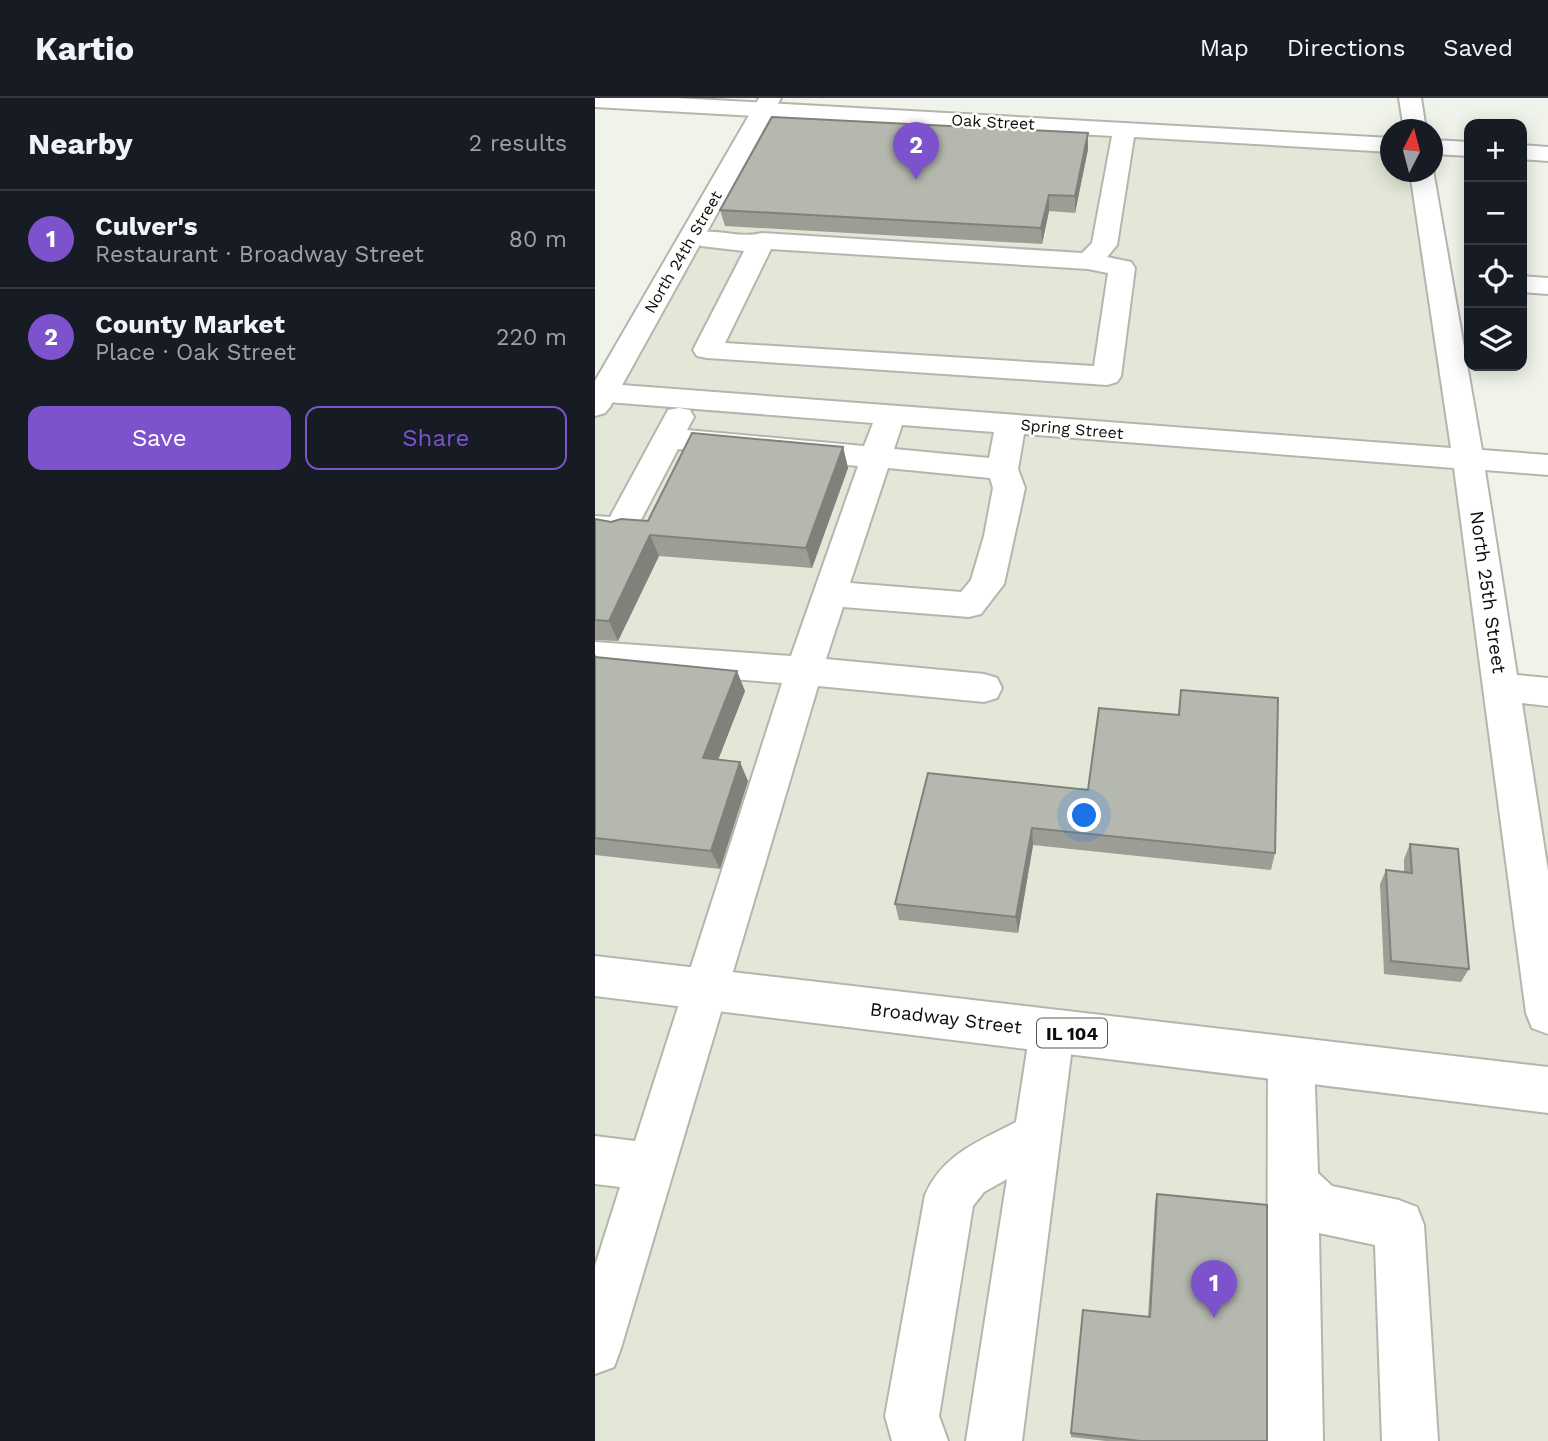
<!DOCTYPE html>
<html lang="en">
<head>
<meta charset="utf-8">
<style>
	:root { --surface:#171b24; --page:#20242c; --text:#f1f3f6; --muted:#9ea1a6; --line:#363941; --accent:#7c53cd }
	body { margin:0; font-family:"Work Sans",sans-serif; background:var(--page); color:var(--text) }
	.controls { position:absolute; right:21px; top:21px; display:grid; overflow:hidden; border-radius:14px; box-shadow:0 4px 18px #0003 }
	.controls button { width:63px; height:63px; display:grid; place-items:center; padding:0; border:0; border-bottom:2px solid var(--line); background:var(--surface); color:var(--text); font:35px sans-serif }
	.compass { position:absolute; left:785px; top:21px; width:63px; height:63px; border-radius:50%; background:var(--surface); box-shadow:0 4px 18px #0003; rotate:6deg }
	.you { position:absolute; left:490px; top:718px; width:24px; height:24px; margin:-18px; border:5px solid #fff; border-radius:50%; background:#1a73e8; box-shadow:0 0 0 10px #1a73e833 }
	.badge { display:grid; place-items:center; width:46px; height:46px; border-radius:50%; background:var(--accent); color:#fff; font-size:23px; font-weight:700 }
	.pin { position:absolute; translate:-50% -58px; filter:drop-shadow(0 2px 4px #0008) }
	.pin::after { content:''; position:absolute; top:37px; width:24px; height:21px; background:inherit; clip-path:polygon(0 0,100% 0,50% 100%) }
	.list { margin:0; padding:0; list-style:none }
	h2 { display:flex; justify-content:space-between; align-items:center; height:91px; margin:0; padding:0 28px; font-size:30px }
	h2 small { font-size:23px; font-weight:400; color:var(--muted) }
	.list li { display:grid; grid-template-columns:46px 1fr auto; gap:21px; align-items:center; box-sizing:border-box; height:98px; padding:0 28px; border-top:2px solid var(--line) }
	.list b { display:block; font-size:26px; white-space:nowrap }
	.list p { margin:0; font-size:23px; white-space:nowrap; color:var(--muted) }
	.list em { font-size:23px; font-style:normal; color:var(--muted) }
	.actions { display:flex; gap:14px; padding:21px 28px }
	.actions a { flex:1; padding:16px 0; border:2px solid var(--accent); border-radius:14px; text-align:center; font-size:24px; color:var(--accent) }
	.actions .main { background:var(--accent); color:#fff }
	.icon { flex:none; width:38px; height:38px; fill:none; stroke:currentColor; stroke-width:2; stroke-linecap:round; stroke-linejoin:round }
	.map { position:relative; flex:none; width:953px; height:1343px; overflow:hidden }
	header { display:flex; align-items:center; gap:42px; box-sizing:border-box; height:98px; padding:0 35px; background:var(--surface); border-bottom:2px solid var(--line) }
	header strong { font-size:33px }
	nav { display:flex; gap:38px; margin-inline-start:auto; font-size:24px }
	main { display:flex }
	aside { flex:1; background:var(--surface) }
	.map>svg:first-child { display:block }
</style>
</head>
<body>
<header>
<strong>Kartio</strong>
<nav><a>Map</a><a>Directions</a><a>Saved</a></nav>
</header>
<main>
<aside>
<h2>Nearby<small>2 results</small></h2>
<ul class="list">
<li><span class="badge">1</span><div><b>Culver's</b><p>Restaurant · Broadway Street</p></div><em>80 m</em></li>
<li><span class="badge">2</span><div><b>County Market</b><p>Place · Oak Street</p></div><em>220 m</em></li>
</ul>
<div class="actions"><a class="main">Save</a><a>Share</a></div>
</aside>
<div class="map">
<svg width="953" height="1343" viewBox="0 0 953 1343">
	<rect width="100%" height="100%" fill="#f0f3e9"/>
	<path fill="#e2e7d7" d="M169 11 795 47 796 74H827L907 588 953 593V1343H0V309Z"/>
	<g fill="none" stroke-linecap="round" stroke-linejoin="round">
		<g stroke="#b4b6ae" stroke-width="4">
			<g id="minor">
				<path d="M0 0H82L796 40V54L539 39 522 147 512 159 536 164 540 170 526 278 522 284 512 287 112 260 102 258 98 252 149 153 106 148 98 140 102 135C123 130 145 141 167 135L487 155 497 145 517 38 0 9ZM176 151 493 171 513 175 499 268 130 245Z"/>
				<path d="M804 0H826L831 32H809Z"/>
				<path d="M838 42 874 44V58L838 56Z"/>
				<path d="M927 47 953 49V63L927 61Z"/>
				<path d="M838 72 887 352 953 357V377L890 372 922 577 953 580V608L927 605 953 773V936L937 930 931 915 859 370 429 336 423 371 430 390 409 486 386 516 374 519 248 509 231 561 389 576 402 580 407 590 402 600 389 604 223 588 26 1250 19 1269 0 1276V1168L25 1089 0 1086V1038L40 1043 187 585 0 570V544L196 558 263 368 83 351 37 439 25 442 0 440V418L15 419 73 312 84 310 95 312 99 319 92 332 269 348 278 325 0 303V285L856 350 815 74ZM307 327 399 334 394 360 299 351ZM293 370 395 380 398 390 389 438 376 482 366 494 255 485Z"/>
				<path d="M927 178 953 180V196L927 194Z"/>
				<path d="M457 912 473 918 479 933 427 1343H371L412 1081 389 1094 378 1108 344 1318 353 1343H297L290 1318 330 1097C348 1056 383 1044 421 1024L435 933 441 918Z"/>
				<path d="M696 939 712 946 719 961 723 1075 737 1088 804 1102 822 1109 829 1127 843 1343H787L780 1147 724 1135 728 1343H672L673 961 680 946Z"/>
			</g>
		</g>
		<g stroke="#b4b6ae" stroke-width="4">
			<g id="major">
				<path d="M164 0H186L15 309 10 315 0 318V283Z"/>
				<path d="M0 858 953 969V1015L0 898Z"/>
			</g>
		</g>
		<use href="#minor" fill="#fff" fill-rule="evenodd"/>
		<use href="#major" fill="#fff" fill-rule="evenodd"/>
	</g>
	<g fill="#9c9e96">
		<path d="M493 51 480 115 454 113 447 146 130 128 125 112Z"/>
		<path d="M248 349 253 370 217 470 64 458 23 543 0 542V421L16 424 53 423Z"/>
		<path d="M0 556 2 559 150 593 123 662 153 683 125 771 0 757Z"/>
		<path d="M586 592 680 755 676 772 438 747 423 835 304 822 300 806 493 692 583 617Z"/>
		<path d="M815 746 874 871 866 884 789 876 785 786 791 772 809 774V761Z"/>
		<path d="M562 1096 672 1343H511L476 1339V1335L553 1219 560 1105Z"/>
	</g>
	<g fill="#7f817a">
		<path d="M493 35V51L480 115V98Z"/>
		<path d="M454 97V113L447 146 446 130Z"/>
		<path d="M248 349 253 370 217 470 211 450Z"/>
		<path d="M55 437 64 458 23 543 14 523Z"/>
		<path d="M142 573 150 593 116 680 108 660Z"/>
		<path d="M145 664 153 683 125 771 116 753Z"/>
		<path d="M437 730 438 747 423 835 421 819Z"/>
	</g>
	<g fill="#b5b8af" stroke="#7f817a" stroke-width="2">
		<path d="M177 19 493 35 480 98 454 97 446 130 125 112Z"/>
		<path d="M97 335 248 349 211 450 55 437 14 523 0 522V421L16 424 26 421 53 423Z"/>
		<path d="M0 559 142 573 108 660 145 664 116 753 0 740Z"/>
		<path d="M586 592 683 600 680 755 437 730 421 819 300 806 333 675 493 692 504 610 584 617Z"/>
		<path d="M815 746 863 751 874 871 796 863 791 772 817 775Z"/>
		<path d="M562 1096 672 1107V1343H545L476 1335 488 1212 555 1219Z"/>
	</g>
	<g text-anchor="middle" dominant-baseline="central" stroke-width="5" stroke-linejoin="round" paint-order="stroke">
		<g font-size="16" fill="#0c0d0a" stroke="#fefffd">
			<text transform="translate(398 24) rotate(3)">Oak Street</text>
			<text transform="translate(88 154) rotate(-60)">North 24th Street</text>
			<text transform="translate(477 331) rotate(5)">Spring Street</text>
		</g>
		<rect fill="#fefffd" stroke="#555653" stroke-width="2" x="442" y="920.5" width="70" height="29" rx="5"/>
		<g font-size="18" font-weight="bold" fill="#0c0d0a">
			<text x="477" y="935">IL 104</text>
		</g>
		<g font-size="19" fill="#0c0d0a" stroke="#fefffd">
			<text transform="translate(893 494) rotate(82)">North 25th Street</text>
			<text transform="translate(351 920) rotate(7)">Broadway Street</text>
		</g>
	</g>
</svg>
<div class="controls">
<button>+</button>
<button>−</button>
<button><svg class="icon" aria-label="locate" viewBox="0 0 24 24"><circle cx="12" cy="12" r="6"/><path d="M12 2v4M12 18v4M2 12h4M18 12h4"/></svg></button>
<button><svg class="icon" aria-label="layers" viewBox="0 0 24 24"><path d="M12 4l9 5-9 5-9-5zM3 14l9 5 9-5"/></svg></button>
</div>
<svg class="compass" viewBox="-18 -18 36 36"><path d="M0-13l5 13h-10z" fill="#e53935"/><path d="M0 13l5-13h-10z" fill="#9ea1a6"/></svg>
<div class="you"></div>
<div class="pin badge" style="left:619px;top:1220px">1</div>
<div class="pin badge" style="left:321px;top:82px">2</div>
</div>
</main>
</body>
</html>
